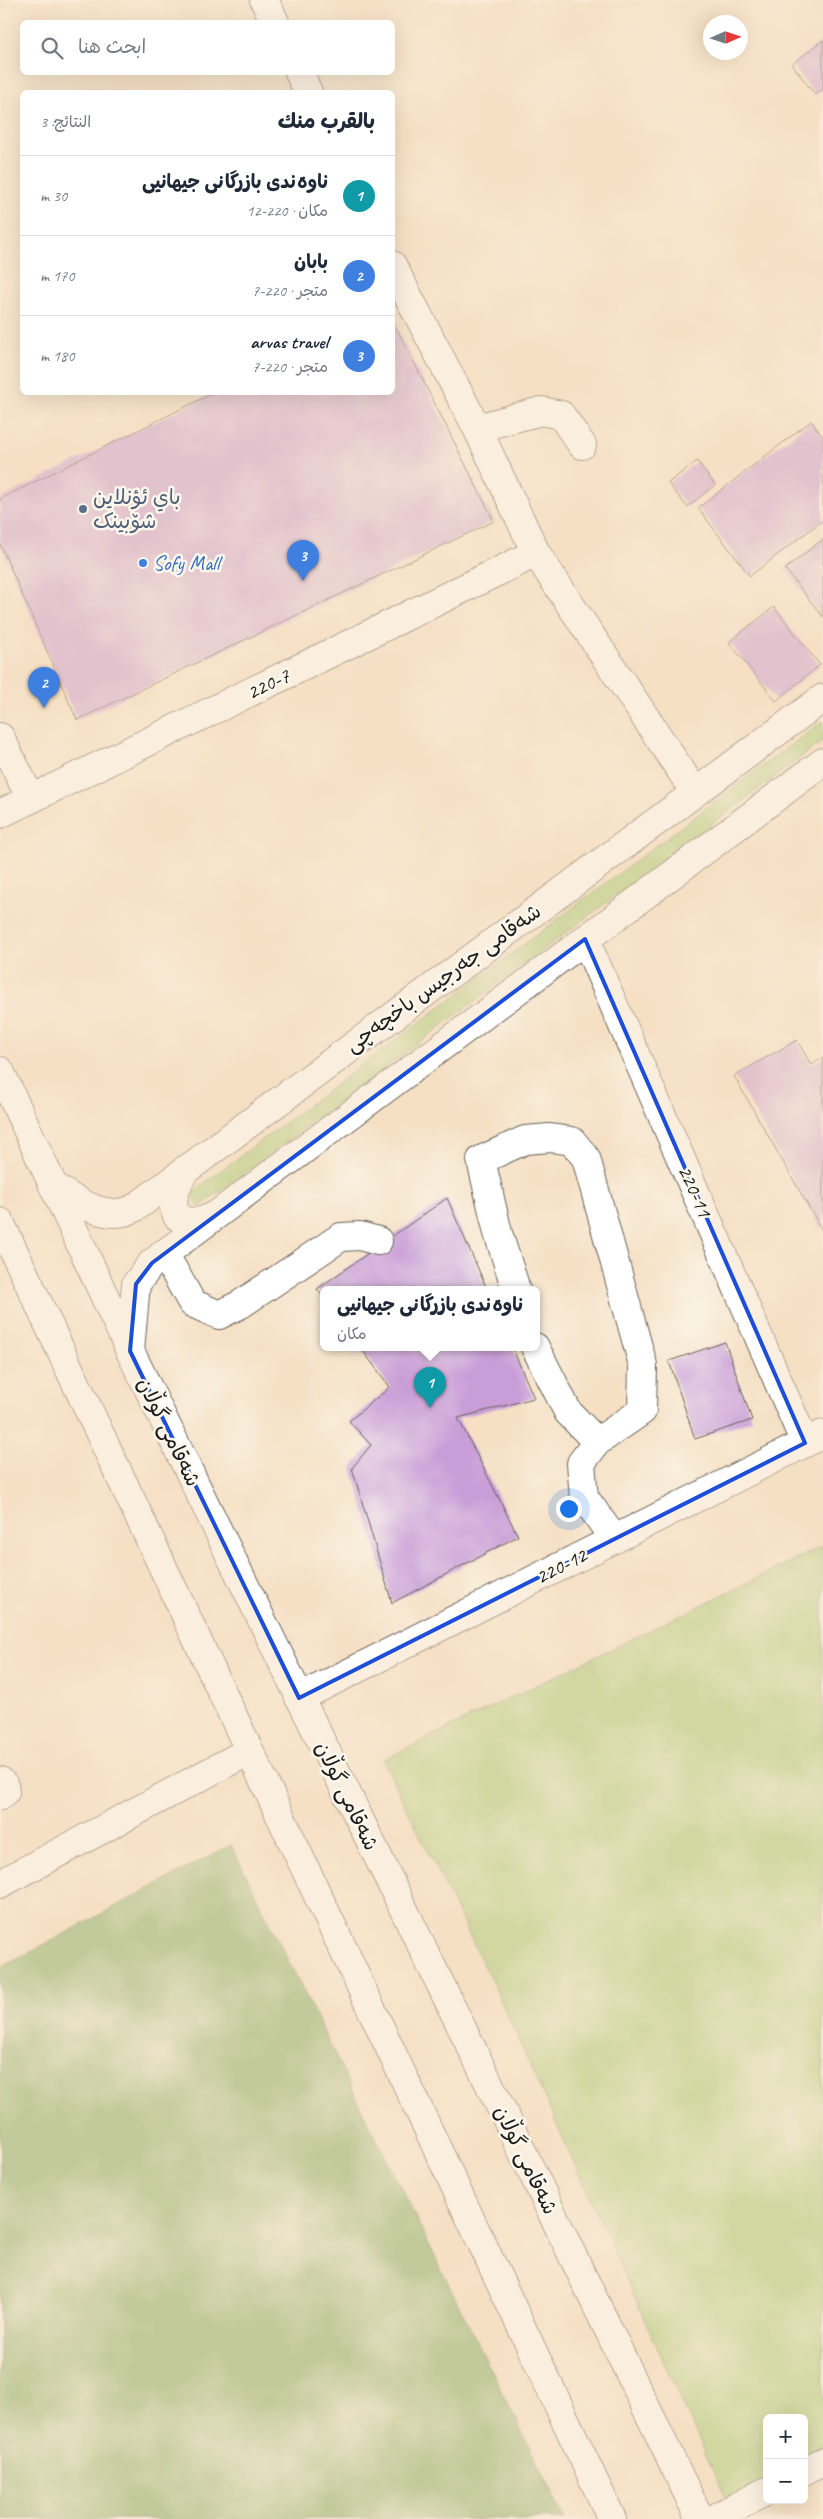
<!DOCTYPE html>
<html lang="ar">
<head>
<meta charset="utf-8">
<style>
	:root { --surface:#fff; --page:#f2f2f3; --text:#1f2937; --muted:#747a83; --line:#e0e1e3; --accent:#b45309 }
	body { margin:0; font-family:Caveat,"Playpen Sans Arabic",sans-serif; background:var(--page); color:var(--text); direction:rtl }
	.controls { position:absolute; right:15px; bottom:15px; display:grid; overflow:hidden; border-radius:8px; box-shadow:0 5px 20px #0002 }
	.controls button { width:45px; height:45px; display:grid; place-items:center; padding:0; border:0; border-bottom:1px solid var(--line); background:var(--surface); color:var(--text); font:25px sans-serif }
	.compass { position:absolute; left:703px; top:15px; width:45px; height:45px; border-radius:50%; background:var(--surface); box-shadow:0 5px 20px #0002; rotate:87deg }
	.you { position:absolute; left:568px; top:1508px; width:18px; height:18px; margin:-12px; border:4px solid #fff; border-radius:50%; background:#1a73e8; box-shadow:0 0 0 8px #1a73e833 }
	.badge { display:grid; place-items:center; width:32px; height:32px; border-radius:50%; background:var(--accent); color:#fff; font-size:16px; font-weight:700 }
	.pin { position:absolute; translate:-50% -41px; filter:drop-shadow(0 1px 2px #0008) }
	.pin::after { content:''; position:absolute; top:26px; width:18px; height:15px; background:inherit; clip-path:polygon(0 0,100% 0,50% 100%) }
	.popup { position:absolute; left:320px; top:1286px; width:220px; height:65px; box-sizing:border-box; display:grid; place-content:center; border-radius:8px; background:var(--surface); filter:drop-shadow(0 1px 4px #0005); font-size:16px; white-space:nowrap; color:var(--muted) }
	.popup b { font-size:19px; color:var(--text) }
	.popup::after { content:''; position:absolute; left:50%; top:100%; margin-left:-10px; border:10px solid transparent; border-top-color:var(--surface) }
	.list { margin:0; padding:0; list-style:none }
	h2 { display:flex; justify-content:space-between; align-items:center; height:65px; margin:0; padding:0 20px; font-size:21px }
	h2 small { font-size:16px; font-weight:400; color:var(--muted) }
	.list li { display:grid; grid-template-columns:32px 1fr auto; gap:15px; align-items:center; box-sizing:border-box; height:80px; padding:0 20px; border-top:1px solid var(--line) }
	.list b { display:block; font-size:19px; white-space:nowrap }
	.list p { margin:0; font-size:16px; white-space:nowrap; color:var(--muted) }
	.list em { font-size:16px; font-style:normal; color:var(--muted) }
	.icon { flex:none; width:28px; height:28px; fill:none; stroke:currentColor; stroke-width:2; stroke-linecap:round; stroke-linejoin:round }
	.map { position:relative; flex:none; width:823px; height:2519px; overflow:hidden; direction:ltr }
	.search { position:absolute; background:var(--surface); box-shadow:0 5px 20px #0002; left:20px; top:20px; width:375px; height:55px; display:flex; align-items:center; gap:12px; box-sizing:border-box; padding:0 18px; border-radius:8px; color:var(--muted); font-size:19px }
	.panel { position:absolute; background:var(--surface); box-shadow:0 5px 20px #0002; left:20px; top:90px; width:375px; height:305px; border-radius:8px; direction:rtl }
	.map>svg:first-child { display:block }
</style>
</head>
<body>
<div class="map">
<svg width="823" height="2519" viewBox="0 0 823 2519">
	<rect width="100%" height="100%" fill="#fbf7ec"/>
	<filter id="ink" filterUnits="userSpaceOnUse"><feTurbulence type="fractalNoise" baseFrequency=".02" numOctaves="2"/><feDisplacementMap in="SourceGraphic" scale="10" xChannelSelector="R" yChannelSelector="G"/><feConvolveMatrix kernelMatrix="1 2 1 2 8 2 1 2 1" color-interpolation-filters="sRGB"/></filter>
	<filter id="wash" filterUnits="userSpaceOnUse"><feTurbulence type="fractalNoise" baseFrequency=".0096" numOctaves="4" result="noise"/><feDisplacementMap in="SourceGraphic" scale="20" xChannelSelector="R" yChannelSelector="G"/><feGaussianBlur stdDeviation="1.12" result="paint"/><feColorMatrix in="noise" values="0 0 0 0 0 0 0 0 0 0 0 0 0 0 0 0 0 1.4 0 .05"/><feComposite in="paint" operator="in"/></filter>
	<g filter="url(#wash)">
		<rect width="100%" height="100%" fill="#f5e0c4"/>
		<g fill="#a6cd77" stroke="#61744a">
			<path d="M823 721V741L199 1207 191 1193Z"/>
			<path d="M823 1546V2467L804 2477V2418H767V2497L733 2515 495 1988 383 1760Z"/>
		</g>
		<path fill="#84b068" stroke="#506642" d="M231 1845 565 2519H0V1968Z"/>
		<g id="blocks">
			<g fill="#c99ed8">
				<path d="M823 40V89L815 95 792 64Z"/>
				<path d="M392 319 494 521 77 720 0 544V499L215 392H392Z"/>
				<path d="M811 421 823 437V520L750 576 698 508Z"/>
				<path d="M697 461 715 485 687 507 668 483Z"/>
				<path d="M823 539V617L785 569Z"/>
				<path d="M774 607 820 665 776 701 729 642Z"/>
				<path d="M797 1040 811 1065 823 1058V1232L734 1076Z"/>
				<path d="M447 1198 487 1289H324V1298L317 1289Z"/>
				<path d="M725 1342 752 1420 695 1439 669 1361Z"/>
				<path d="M360 1347H512L534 1398 458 1418 518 1536 392 1603 352 1468 371 1445 349 1421 390 1387Z"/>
			</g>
		</g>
	</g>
	<g filter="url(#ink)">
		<use href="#blocks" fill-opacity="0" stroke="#686157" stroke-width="1"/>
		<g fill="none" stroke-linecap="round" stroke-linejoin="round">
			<g stroke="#686157" stroke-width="30">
				<g id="minor">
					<path d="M264 0 275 22"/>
					<path d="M299 72 308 92"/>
					<path d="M392 265 477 428 536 553 695 792"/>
					<path d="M477 428 541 411 561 415 582 445"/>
					<path d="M0 737 31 799"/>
					<path d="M0 814 536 553"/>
					<path d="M585 939 805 1443"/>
					<path d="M186 1169C177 1184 168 1199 177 1216 190 1226 200 1222 214 1216"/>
					<path d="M53 1186C76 1201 109 1224 136 1207L823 698"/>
					<path d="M164 1253 192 1303 219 1315 241 1304 341 1237 360 1236 378 1241"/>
					<path d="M516 1289 498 1233 481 1160 525 1140 550 1138 572 1141 586 1158 643 1365 642 1411 597 1442 581 1463 584 1497 614 1539"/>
					<path d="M535 1347 568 1412 597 1442"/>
					<path d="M130 1351 136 1284 152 1263 823 762"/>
					<path d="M299 1698 823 1434"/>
					<path d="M0 1781 4 1785 5 1792 0 1796"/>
					<path d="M0 1884 249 1751"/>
					<path d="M804 2471 823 2462"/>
					<path d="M713 2519 767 2491"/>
				</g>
			</g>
			<g stroke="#686157" stroke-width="30">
				<g id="major">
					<path d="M0 1071 130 1351 506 2118 700 2519"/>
					<path d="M0 1222 612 2519"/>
				</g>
			</g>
			<use href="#minor" stroke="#fff" stroke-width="28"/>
			<use href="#major" stroke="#fff" stroke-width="28"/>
		</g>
	</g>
	<path d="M0 0H823V2519H0ZM585 939 805 1443 299 1698 130 1351 136 1284 152 1263Z" fill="#f5e0c4" fill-opacity=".55" fill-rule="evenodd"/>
	<path fill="none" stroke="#1d4ed8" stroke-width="4" stroke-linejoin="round" d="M585 939 805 1443 299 1698 130 1351 136 1284 152 1263Z"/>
	<circle fill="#5c6f8a" stroke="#fbf7ec" stroke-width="2" cx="83" cy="509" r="5"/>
	<circle fill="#3f7fe0" stroke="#fbf7ec" stroke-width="2" cx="143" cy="563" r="5"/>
	<g text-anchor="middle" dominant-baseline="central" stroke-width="5" stroke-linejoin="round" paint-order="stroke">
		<g font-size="21" fill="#4e5e75" stroke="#fbf7ec" text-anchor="start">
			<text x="93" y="497">باي ئؤنلاین<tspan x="93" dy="24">شۆبینک</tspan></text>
		</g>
		<g font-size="21" fill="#366cbe" stroke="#fbf7ec" text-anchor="start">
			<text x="153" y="563">Sofy Mall</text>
		</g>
		<g font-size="21" fill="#1c1c1c" stroke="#fbf7ec">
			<text transform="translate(268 684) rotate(-26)">220-7</text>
			<text transform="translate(443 978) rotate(-36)">شەقامی جەرجیس باخچەچی</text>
			<text transform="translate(695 1191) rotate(66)">220-11</text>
			<text transform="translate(169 1432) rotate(64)">شەقامی گوڵان</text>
			<text transform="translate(561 1566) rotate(-27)">220-12</text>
			<text transform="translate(347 1796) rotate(64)">شەقامی گوڵان</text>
			<text transform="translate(526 2160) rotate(64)">شەقامی گوڵان</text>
		</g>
	</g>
</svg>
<div class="controls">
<button>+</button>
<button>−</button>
</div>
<svg class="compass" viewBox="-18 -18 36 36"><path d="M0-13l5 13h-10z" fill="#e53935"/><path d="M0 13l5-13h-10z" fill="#747a83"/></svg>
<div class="you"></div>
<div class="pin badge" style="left:430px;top:1408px;background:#0f9aa8">1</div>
<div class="popup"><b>ناوەندی بازرگانی جیهانیی</b>مكان</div>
<div class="pin badge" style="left:44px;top:708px;background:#3f7fe0">2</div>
<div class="pin badge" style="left:303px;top:581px;background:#3f7fe0">3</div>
<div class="search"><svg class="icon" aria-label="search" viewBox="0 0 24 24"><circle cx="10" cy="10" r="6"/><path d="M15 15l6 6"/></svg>ابحث هنا</div>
<section class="panel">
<h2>بالقرب منك<small>النتائج: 3</small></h2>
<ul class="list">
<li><span class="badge" style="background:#0f9aa8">1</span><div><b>ناوەندی بازرگانی جیهانیی</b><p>مكان · 220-12</p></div><em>30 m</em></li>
<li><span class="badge" style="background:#3f7fe0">2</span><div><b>بابان</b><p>متجر · 220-7</p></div><em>170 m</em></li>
<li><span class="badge" style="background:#3f7fe0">3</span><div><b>arvas travel</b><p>متجر · 220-7</p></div><em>180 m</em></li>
</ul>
</section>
</div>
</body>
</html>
